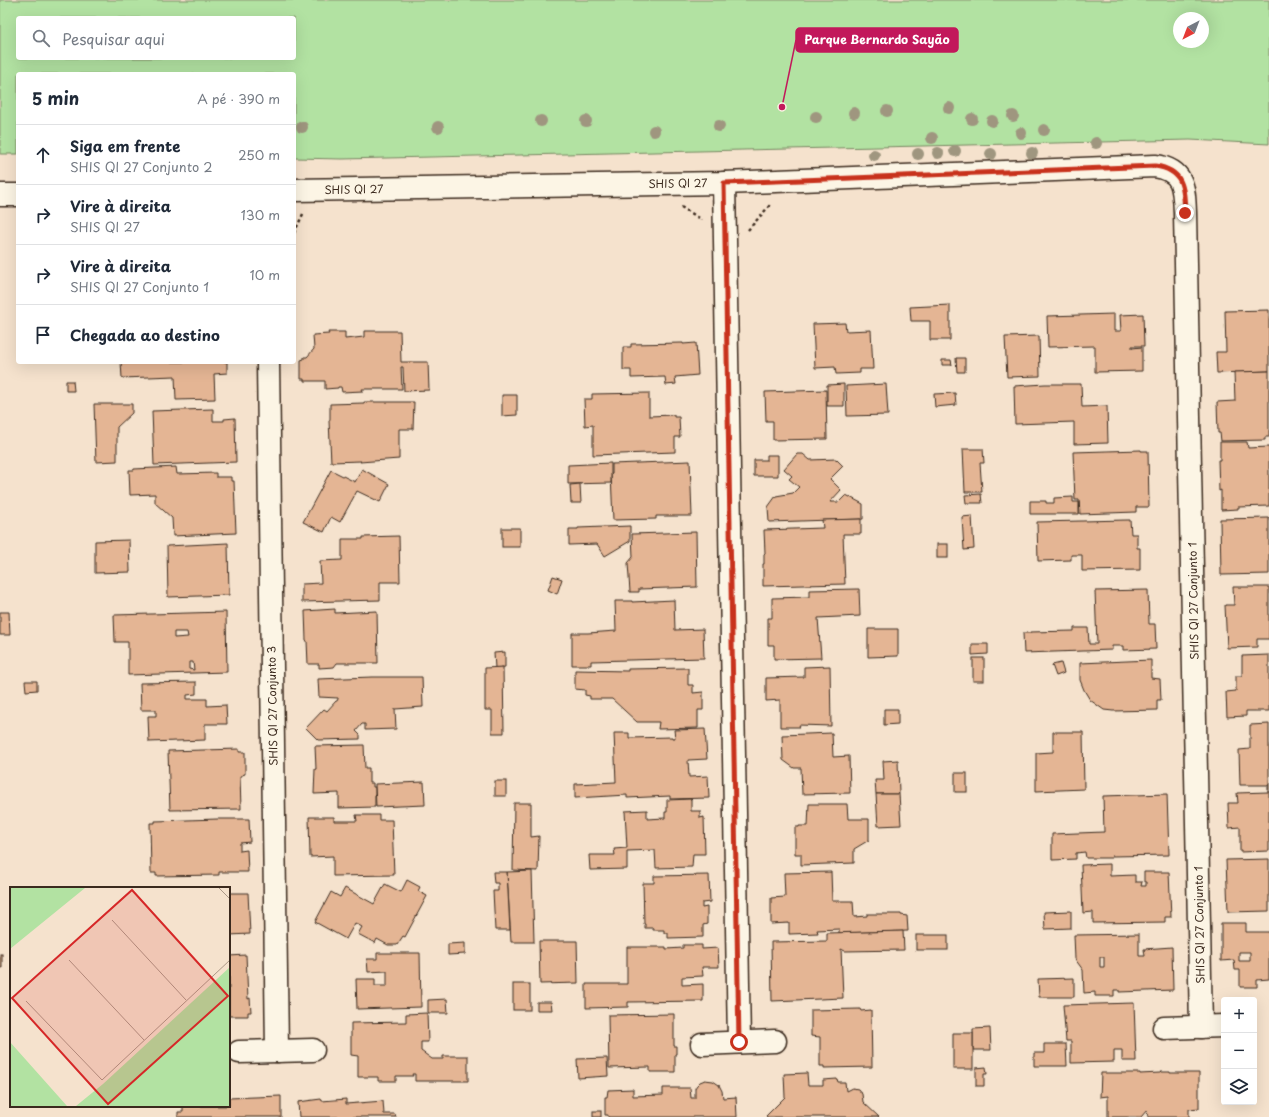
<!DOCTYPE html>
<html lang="pt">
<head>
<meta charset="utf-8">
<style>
	:root { --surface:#fff; --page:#f6f6f7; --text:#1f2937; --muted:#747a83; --line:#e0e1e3 }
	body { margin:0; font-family:"Playpen Sans",sans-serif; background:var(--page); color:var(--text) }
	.controls { position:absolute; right:12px; bottom:12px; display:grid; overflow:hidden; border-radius:4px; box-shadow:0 4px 16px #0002 }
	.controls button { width:36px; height:36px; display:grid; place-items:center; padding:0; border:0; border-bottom:1px solid var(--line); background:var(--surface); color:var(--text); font:20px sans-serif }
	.compass { position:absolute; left:1173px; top:12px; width:36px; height:36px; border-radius:50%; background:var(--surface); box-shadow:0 4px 16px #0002; rotate:222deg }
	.stop { position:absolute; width:12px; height:12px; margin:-9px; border:3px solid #c8321e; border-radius:50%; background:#fff }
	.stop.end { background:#c8321e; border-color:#fff; box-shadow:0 1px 4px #0008 }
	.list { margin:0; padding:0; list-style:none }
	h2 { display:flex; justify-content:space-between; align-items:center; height:52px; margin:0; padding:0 16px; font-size:17px }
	h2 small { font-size:13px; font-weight:400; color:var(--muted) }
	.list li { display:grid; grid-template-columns:26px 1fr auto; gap:12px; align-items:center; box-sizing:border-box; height:60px; padding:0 16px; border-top:1px solid var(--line) }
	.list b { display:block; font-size:15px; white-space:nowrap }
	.list p { margin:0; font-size:13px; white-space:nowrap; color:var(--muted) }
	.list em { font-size:13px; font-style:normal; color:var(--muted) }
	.icon { flex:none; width:22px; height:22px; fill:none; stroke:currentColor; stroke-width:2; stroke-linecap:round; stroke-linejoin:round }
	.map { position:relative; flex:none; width:1269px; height:1117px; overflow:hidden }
	.search { position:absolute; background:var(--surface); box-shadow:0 4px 16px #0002; left:16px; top:16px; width:280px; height:44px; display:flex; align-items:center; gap:10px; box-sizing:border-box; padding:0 14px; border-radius:4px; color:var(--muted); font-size:15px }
	.panel { position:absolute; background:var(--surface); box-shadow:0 4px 16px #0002; left:16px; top:72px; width:280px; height:292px; border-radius:4px }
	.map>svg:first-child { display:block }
</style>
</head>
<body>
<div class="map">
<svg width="1269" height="1117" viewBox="0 0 1269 1117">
	<rect width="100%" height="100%" fill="#f5e2cd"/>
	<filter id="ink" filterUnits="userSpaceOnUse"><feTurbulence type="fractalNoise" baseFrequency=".025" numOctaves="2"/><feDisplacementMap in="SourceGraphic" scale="8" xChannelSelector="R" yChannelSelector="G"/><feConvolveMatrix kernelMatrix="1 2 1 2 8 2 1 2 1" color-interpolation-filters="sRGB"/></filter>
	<g filter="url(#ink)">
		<path fill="#b2e2a2" stroke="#768660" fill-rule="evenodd" d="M0 0H1269V144L1190 140 342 159 294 158V74H18V154H0ZM18 18H294V58H18ZM1179 18H1203V42H1179Z"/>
		<g fill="#e4b594" stroke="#3b2a1e" fill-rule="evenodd">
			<path d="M950 305V340H930V321H911L910 307Z"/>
			<path d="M1269 310V371L1217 373 1216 352H1226L1225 311Z"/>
			<path d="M1114 314V331H1121L1120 315 1143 314 1144 346H1132V348L1142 347V371L1095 372V346L1048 347 1047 316Z"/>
			<path d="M845 323 846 331 871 330 873 369H860V373L836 374 835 367 815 368 813 324Z"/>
			<path d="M364 331H400L401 362H428L429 390 404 391 403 367H401L402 389H362L363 391 342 392 341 387H338V388L325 389V381H304V379H301V360L304 359V357H307L314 349 313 335 329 334 328 332H345V339L364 337Z"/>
			<path d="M1039 336 1040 376 1007 377 1005 337Z"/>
			<path d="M683 343V344L696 343 698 375 675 377 676 384 666 385 665 377 631 378V370H623V347H631V344Z"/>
			<path d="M956 358H965V372H957Z"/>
			<path d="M942 360H951L952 365H942Z"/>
			<path d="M121 362H227V373L214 374 215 399 176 400 175 376 122 378Z"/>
			<path d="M1269 371V437H1265V440L1221 441 1220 433H1218L1217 402 1235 401 1234 372Z"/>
			<path d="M66 381H73L74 391H66Z"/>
			<path d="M844 384V406H827V385Z"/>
			<path d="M886 384 888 415 847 416 846 386Z"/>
			<path d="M1045 384H1081L1082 407 1107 406 1108 443 1074 444V422L1015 424 1014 386Z"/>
			<path d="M826 390 827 439 773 440V421H766L765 392Z"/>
			<path d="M649 393V416L674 415V417H679L680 437H675V452L593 455V425L585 426 584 399H592V394Z"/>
			<path d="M955 393 956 405 935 407 934 394Z"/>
			<path d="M502 395H517V415L502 416Z"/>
			<path d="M364 402H414L413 429H399V459L360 462 361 461 331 462 329 421 330 419V404L364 403Z"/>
			<path d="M94 404H132V413L117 427V461L96 462Z"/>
			<path d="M213 409V421H224V419L235 418 236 462 154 465 152 411Z"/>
			<path d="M1220 442H1247L1248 448 1269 447V506L1238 507V509L1221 510V490L1219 491 1218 460H1220Z"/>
			<path d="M963 449H983L984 463H980L982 492H965Z"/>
			<path d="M1141 450V451H1148L1149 507H1136V512L1080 514 1079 500H1075L1073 452Z"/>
			<path d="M797 454H803L810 460 836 459 843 466 830 479 841 490 830 502H839L846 495 863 504V519L769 522 768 507 776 496 793 493 799 487 789 479 792 476 784 469Z"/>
			<path d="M767 455H778V476H754V460H767Z"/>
			<path d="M690 461 692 516H656V519L613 520 611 474H612V464Z"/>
			<path d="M611 463V483L568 484V465Z"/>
			<path d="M176 467 177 474 216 473V477H231V481H234L236 533 173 536 172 518 155 503V494L130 495 129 470H134V469Z"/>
			<path d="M362 469 389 484 380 502 357 491 340 522 331 517 324 532 303 522 331 470 355 482Z"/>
			<path d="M580 484 581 503H571L570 485Z"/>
			<path d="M981 494 982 503H966L965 495Z"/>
			<path d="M1073 497V502H1079V514H1030V501H1046V503H1054V498Z"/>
			<path d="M972 516 974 549 964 550 962 517Z"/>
			<path d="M1269 518V574L1221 575 1220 519Z"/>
			<path d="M861 519V534H843L845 584 763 586V564H764V554L765 553 764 530 823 528 822 520Z"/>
			<path d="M1127 520H1130L1131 534H1137V548H1140V570L1082 571V555H1071V560L1038 561 1037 522Z"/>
			<path d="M630 526V541L605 556 597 544 569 545V529H578V528Z"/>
			<rect x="502" y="528" width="18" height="19"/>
			<path d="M696 532 697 587 639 589V592H630L628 563 633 557 632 534Z"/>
			<path d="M399 536 400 582H380V600L302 602V584L321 583 320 561 342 560V539H363V537Z"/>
			<path d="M129 540 130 572 95 573V541Z"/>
			<path d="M228 543 229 595 168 597 167 546Z"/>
			<rect x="937" y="544" width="11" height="14"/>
			<path d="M553 576 562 579 557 594 548 590Z"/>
			<path d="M1233 587H1269V639H1257V647L1227 648 1225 605H1234Z"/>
			<path d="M859 589 860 616 818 618 821 658 774 659V645H768V618H772V598L809 597V590Z"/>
			<path d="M1148 590 1149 624H1155L1156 649 1123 650V646H1112V650L1024 653 1023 633H1030V632L1074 631V628H1088L1089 644H1097L1095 591Z"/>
			<path d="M674 600 675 630 703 629 704 658 591 661V665H572V633H588L616 631 615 601H632V602Z"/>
			<path d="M335 609V613L377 611 378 663H337L334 667 319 668V664H308L307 641 306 640 305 611Z"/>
			<path d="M0 612H9L10 635H0Z"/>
			<path d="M226 612 227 672 128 675V642H115L114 615ZM174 632H187L188 637 174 638ZM189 662H193L194 670 189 669Z"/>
			<path d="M868 629H898V656L868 657Z"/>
			<path d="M972 644H988V654L972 655Z"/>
			<path d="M505 652V667L495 668 494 653Z"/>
			<path d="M1269 655V711H1246V716L1227 717 1226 692 1236 691V676H1242V656Z"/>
			<rect x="973" y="658" width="11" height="23"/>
			<path d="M1151 660V678L1160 679 1161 700H1157V710L1113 711 1104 710 1090 700 1084 690 1080 680V663Z"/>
			<path d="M1061 663 1064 673 1056 676 1052 665Z"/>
			<path d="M830 666 831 726 799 725 800 727H780V700L766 701V678L804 677V667Z"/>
			<path d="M503 667 504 733H492V710H485V668Z"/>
			<path d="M688 668V685H693V693L703 692V710H698V728L658 729 659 722H637L612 699H590V696L585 695V690L575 689V670L628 671V669Z"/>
			<path d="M372 677H422L423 707 395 709 396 729 365 730V724H362L356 731 360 735V739L318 740 306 728 324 709 327 711 336 701H337L338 699V698L319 697 318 679Z"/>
			<path d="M25 681H37V690L26 691Z"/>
			<path d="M196 682V694L187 695V699H207V706L226 705 227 724H205V740L149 742 148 716H156V710H141L140 683Z"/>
			<path d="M884 709H898V724L884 725Z"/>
			<path d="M1269 724V785H1240L1239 750 1250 749V725Z"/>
			<path d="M705 729 707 759 688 760 689 777 708 776 709 798 670 799V796L627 798V795L575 798V784L616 782 614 733H629V738L672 737V738H675L674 730Z"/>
			<path d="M1053 732H1083L1084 789 1036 791V753L1053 752Z"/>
			<path d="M832 733 833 757 849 756 850 793 802 794 801 768H794L783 760 782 735Z"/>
			<path d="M364 745 365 768H369V783H373V787H375V807L339 808V793L314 794 315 769H316L315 746Z"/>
			<path d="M239 749V752H245V774L240 776 241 809 170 810 168 751Z"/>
			<path d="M898 760 899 794H876L875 780H884L883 761Z"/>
			<rect x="955" y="773" width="12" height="19"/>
			<rect x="495" y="781" width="11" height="15"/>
			<path d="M424 782 425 805 376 807 375 784Z"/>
			<path d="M1268 785H1269V851L1240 852V827L1229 828 1228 803H1238L1237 793 1268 792Z"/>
			<path d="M876 794H899L901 825 878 826Z"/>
			<path d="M1167 794 1169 855 1112 856V858H1086L1085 852 1076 853V859L1052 860V834L1104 832 1103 796Z"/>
			<path d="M691 799V811H700V818L704 817 705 854H693L692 867 656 868 655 850 627 851V869L590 870 589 855H615L614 849 627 848 625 811 647 810V819L665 818V812H667V800Z"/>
			<path d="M514 803H531V837L539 836 538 871 513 870Z"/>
			<path d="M809 804H847L848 819H869V840L854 849V863L801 865V854H795V827H799V826H808Z"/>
			<path d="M356 815H379V820H392L394 875 333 876V856L310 857 309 817H334V821H357Z"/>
			<path d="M218 819H249L250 842 240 843V851L247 850 248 872H219V875L156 876V873H151L150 823H155V821Z"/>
			<path d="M1269 859V911L1228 912 1226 860Z"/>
			<path d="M1110 864V876L1135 875V882H1142L1141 886H1146V882H1144V872H1169L1171 917H1165V922L1093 923V912L1083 913 1081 865Z"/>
			<path d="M532 871 534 942H511L507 872Z"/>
			<path d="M493 872H507L510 930H495L493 891H498V883H494Z"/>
			<path d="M831 872 832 901H853L854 917 867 916V914H901V915L907 916 908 931 839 933V929L817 930 818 933 789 934V923L771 924V898L785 897 784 873Z"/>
			<path d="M709 875 710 902 702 903V908L707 907V924L703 925V937L668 938V933H664V930H653V928H645V924H644L643 883H654V876Z"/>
			<path d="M407 880 420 887 418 891 427 896 405 937 403 936 397 945H388L377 939 375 943 358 934 362 927 355 923 346 939 315 922 331 892 340 897 345 888 374 904 385 884 401 892Z"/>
			<path d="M229 893H248L250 934 229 935Z"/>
			<path d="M1071 911V928L1045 929 1044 912Z"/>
			<path d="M1221 923H1246V932H1269V979L1257 980V987H1240V970H1235L1234 960 1221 961ZM1239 952H1250V961H1239Z"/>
			<path d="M903 931 904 950 845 951 841 949 843 998 772 1001 771 942 827 941V933Z"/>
			<path d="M1139 934V956H1145L1144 949 1172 947 1173 990 1119 992V990H1114V996H1095V992L1084 993 1083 970 1075 959 1074 935ZM1100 957H1104V967H1100Z"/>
			<rect x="916" y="935" width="32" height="15"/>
			<path d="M539 941H577L578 983 540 984Z"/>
			<path d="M465 943V954L448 955V944Z"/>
			<path d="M683 945H702V949L718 948 719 967H702L703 976 682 977V985L703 984V1001L628 1002V1007L586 1008V984H627V947H666V949L683 948Z"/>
			<path d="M377 953H420L421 1007 357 1009 356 979H375V986H387V971L368 972 367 959H377Z"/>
			<rect x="0" y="954" width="2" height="14"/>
			<path d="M246 955 248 999 250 998 251 1012H248V1016H229V956Z"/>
			<path d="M1074 978V997H1039L1038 979Z"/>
			<rect x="513" y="984" width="17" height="26"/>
			<path d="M447 999 448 1013H428V1000Z"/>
			<path d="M537 1002H551L552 1010H537Z"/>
			<path d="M1134 1003 1136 1061H1122V1050H1114V1062L1071 1063V1041H1066L1063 1005Z"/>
			<path d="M860 1009 861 1011 871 1010 872 1067 824 1068V1066H820V1037L811 1036V1010Z"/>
			<path d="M427 1013 428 1042H421V1051L432 1059H443V1056H468V1081H415V1074H412L413 1076H396V1081H378V1077H358V1056L351 1055V1023L406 1022V1014Z"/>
			<path d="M674 1014V1046H676V1054H675V1072H650V1067L609 1068 608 1015Z"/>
			<path d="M990 1028 991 1050H973V1029Z"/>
			<rect x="953" y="1033" width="20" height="36"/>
			<path d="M1044 1044H1066L1067 1066H1034V1053H1044Z"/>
			<path d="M607 1058 608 1076 578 1078 577 1059Z"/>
			<path d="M986 1067 987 1074H984V1086H976V1068Z"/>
			<path d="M1161 1072H1170V1073H1199V1108L1189 1109V1117H1148L1147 1110 1141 1117H1108V1096L1100 1097 1101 1073H1140V1074L1160 1073Z"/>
			<path d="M807 1073 808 1085H823V1080L837 1079 838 1082H845L846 1091 852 1088 858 1089 862 1094 863 1102 879 1117H767L766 1116 785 1097 784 1074Z"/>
			<path d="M705 1080 713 1081 719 1085 722 1091 723 1098 736 1097 737 1117H608V1115H605V1097H607L608 1090 633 1089V1096L663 1095V1088H690L691 1098H695V1088L697 1085 700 1082Z"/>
			<path d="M281 1096V1117H178V1112H183V1106H229V1098Z"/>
			<path d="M321 1099 322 1101 346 1099V1104L383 1101 384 1114H395L396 1117H299L298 1102Z"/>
			<rect x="593" y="1111" width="8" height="6"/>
		</g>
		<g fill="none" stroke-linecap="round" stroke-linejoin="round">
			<g stroke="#3b2a1e" stroke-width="25">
				<g id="street">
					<path d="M724 183 739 1042"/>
					<path d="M294 190 724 183 1155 166C1184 170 1184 188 1185 213L1201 1027"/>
					<path d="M0 195H18"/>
					<path d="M268 362 277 1051"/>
					<path d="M1164 1028 1224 1026"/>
					<path d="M702 1044 775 1041"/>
					<path d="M239 1052 313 1050"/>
				</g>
			</g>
			<g stroke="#3b2a1e" stroke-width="2.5" stroke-dasharray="3 3" stroke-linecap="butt">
				<path d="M681 207 701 219V220"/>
				<path d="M748 230 771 204"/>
				<path d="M294 233 304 212"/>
			</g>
			<use href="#street" stroke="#fcf5e5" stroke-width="22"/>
		</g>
		<g fill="#9f967f">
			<circle cx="949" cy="108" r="6"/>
			<circle cx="887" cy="111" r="6"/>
			<circle cx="854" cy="113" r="6"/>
			<circle cx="1013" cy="116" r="6"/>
			<circle cx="816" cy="117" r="6"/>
			<circle cx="972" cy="119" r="6"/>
			<circle cx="541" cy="121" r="6"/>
			<circle cx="586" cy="121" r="6"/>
			<circle cx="992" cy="121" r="6"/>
			<circle cx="719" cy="126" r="6"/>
			<circle cx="302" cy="127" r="6"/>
			<circle cx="438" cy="127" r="6"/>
			<circle cx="1044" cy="130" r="6"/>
			<circle cx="654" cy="131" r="6"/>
			<circle cx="1021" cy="133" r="6"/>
			<circle cx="932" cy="138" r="6"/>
			<circle cx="1096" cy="143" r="6"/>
			<circle cx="955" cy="151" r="6"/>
			<circle cx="938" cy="153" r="6"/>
			<circle cx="1032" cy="153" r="6"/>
			<circle cx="918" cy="154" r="6"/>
			<circle cx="991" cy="154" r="6"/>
			<circle cx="874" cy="155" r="6"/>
		</g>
	</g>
	<g fill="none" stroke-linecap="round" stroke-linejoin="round" filter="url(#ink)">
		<path stroke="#c8321e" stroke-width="5" d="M739 1042 724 183 1155 166C1184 170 1184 188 1185 213"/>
	</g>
	<g text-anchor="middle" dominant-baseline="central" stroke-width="3.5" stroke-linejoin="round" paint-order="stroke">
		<g font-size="11" fill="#3b2a1e" stroke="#fcf5e5">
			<text transform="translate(678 183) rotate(-1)">SHIS QI 27</text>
			<text transform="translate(354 189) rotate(-1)">SHIS QI 27</text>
			<text transform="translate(1193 601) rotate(-91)">SHIS QI 27 Conjunto 1</text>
			<text transform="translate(272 706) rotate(-91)">SHIS QI 27 Conjunto 3</text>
			<text transform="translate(1199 925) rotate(-91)">SHIS QI 27 Conjunto 1</text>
		</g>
	</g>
	<g transform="translate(10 887)">
		<rect width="220" height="220" fill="#f5e2cd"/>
		<path d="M0 1H75L0 62ZM220 80V219H66L93 197ZM0 155 57 219H0Z" fill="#b2e2a2"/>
		<path fill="none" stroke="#ab9887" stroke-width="1" d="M209 1 220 12M102 33 176 113M59 73 134 153M16 114 92 193 220 73"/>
		<path fill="#d62828" fill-opacity="0.15" stroke="#d62828" stroke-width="2" d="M122 3 218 109 98 217 2 111Z"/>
		<rect width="220" height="220" fill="none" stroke="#3b2a1e" stroke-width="2"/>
	</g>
	<path fill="none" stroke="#c2185b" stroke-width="1.5" d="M782 107L796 40"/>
	<circle fill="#c2185b" stroke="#fcf5e5" stroke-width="1.5" cx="782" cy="107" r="4"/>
	<rect fill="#c2185b" stroke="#c2185b" stroke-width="1.5" x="796" y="28" width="162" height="24" rx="4"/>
	<g font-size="12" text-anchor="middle" font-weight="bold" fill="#fff">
		<text x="877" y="44">Parque Bernardo Sayão</text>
	</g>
</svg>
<div class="controls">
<button>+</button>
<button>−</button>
<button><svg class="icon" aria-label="layers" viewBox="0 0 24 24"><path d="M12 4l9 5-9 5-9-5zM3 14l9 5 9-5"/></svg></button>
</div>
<svg class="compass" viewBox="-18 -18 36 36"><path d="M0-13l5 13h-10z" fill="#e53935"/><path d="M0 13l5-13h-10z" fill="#747a83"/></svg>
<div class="stop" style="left:739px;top:1042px"></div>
<div class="stop end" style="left:1185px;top:213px"></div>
<div class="search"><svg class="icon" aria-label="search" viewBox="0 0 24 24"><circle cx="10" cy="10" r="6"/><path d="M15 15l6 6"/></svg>Pesquisar aqui</div>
<section class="panel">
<h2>5 min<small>A pé · 390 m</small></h2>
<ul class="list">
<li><svg class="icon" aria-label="ahead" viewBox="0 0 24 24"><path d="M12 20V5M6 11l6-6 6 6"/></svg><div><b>Siga em frente</b><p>SHIS QI 27 Conjunto 2</p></div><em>250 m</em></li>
<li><svg class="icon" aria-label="right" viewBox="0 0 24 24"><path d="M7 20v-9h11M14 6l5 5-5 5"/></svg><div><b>Vire à direita</b><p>SHIS QI 27</p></div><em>130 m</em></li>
<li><svg class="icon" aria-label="right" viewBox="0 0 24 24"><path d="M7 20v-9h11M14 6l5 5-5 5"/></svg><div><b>Vire à direita</b><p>SHIS QI 27 Conjunto 1</p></div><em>10 m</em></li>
<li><svg class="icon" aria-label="arrive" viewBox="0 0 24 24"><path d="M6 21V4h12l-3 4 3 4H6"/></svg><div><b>Chegada ao destino</b></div></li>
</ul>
</section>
</div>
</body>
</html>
